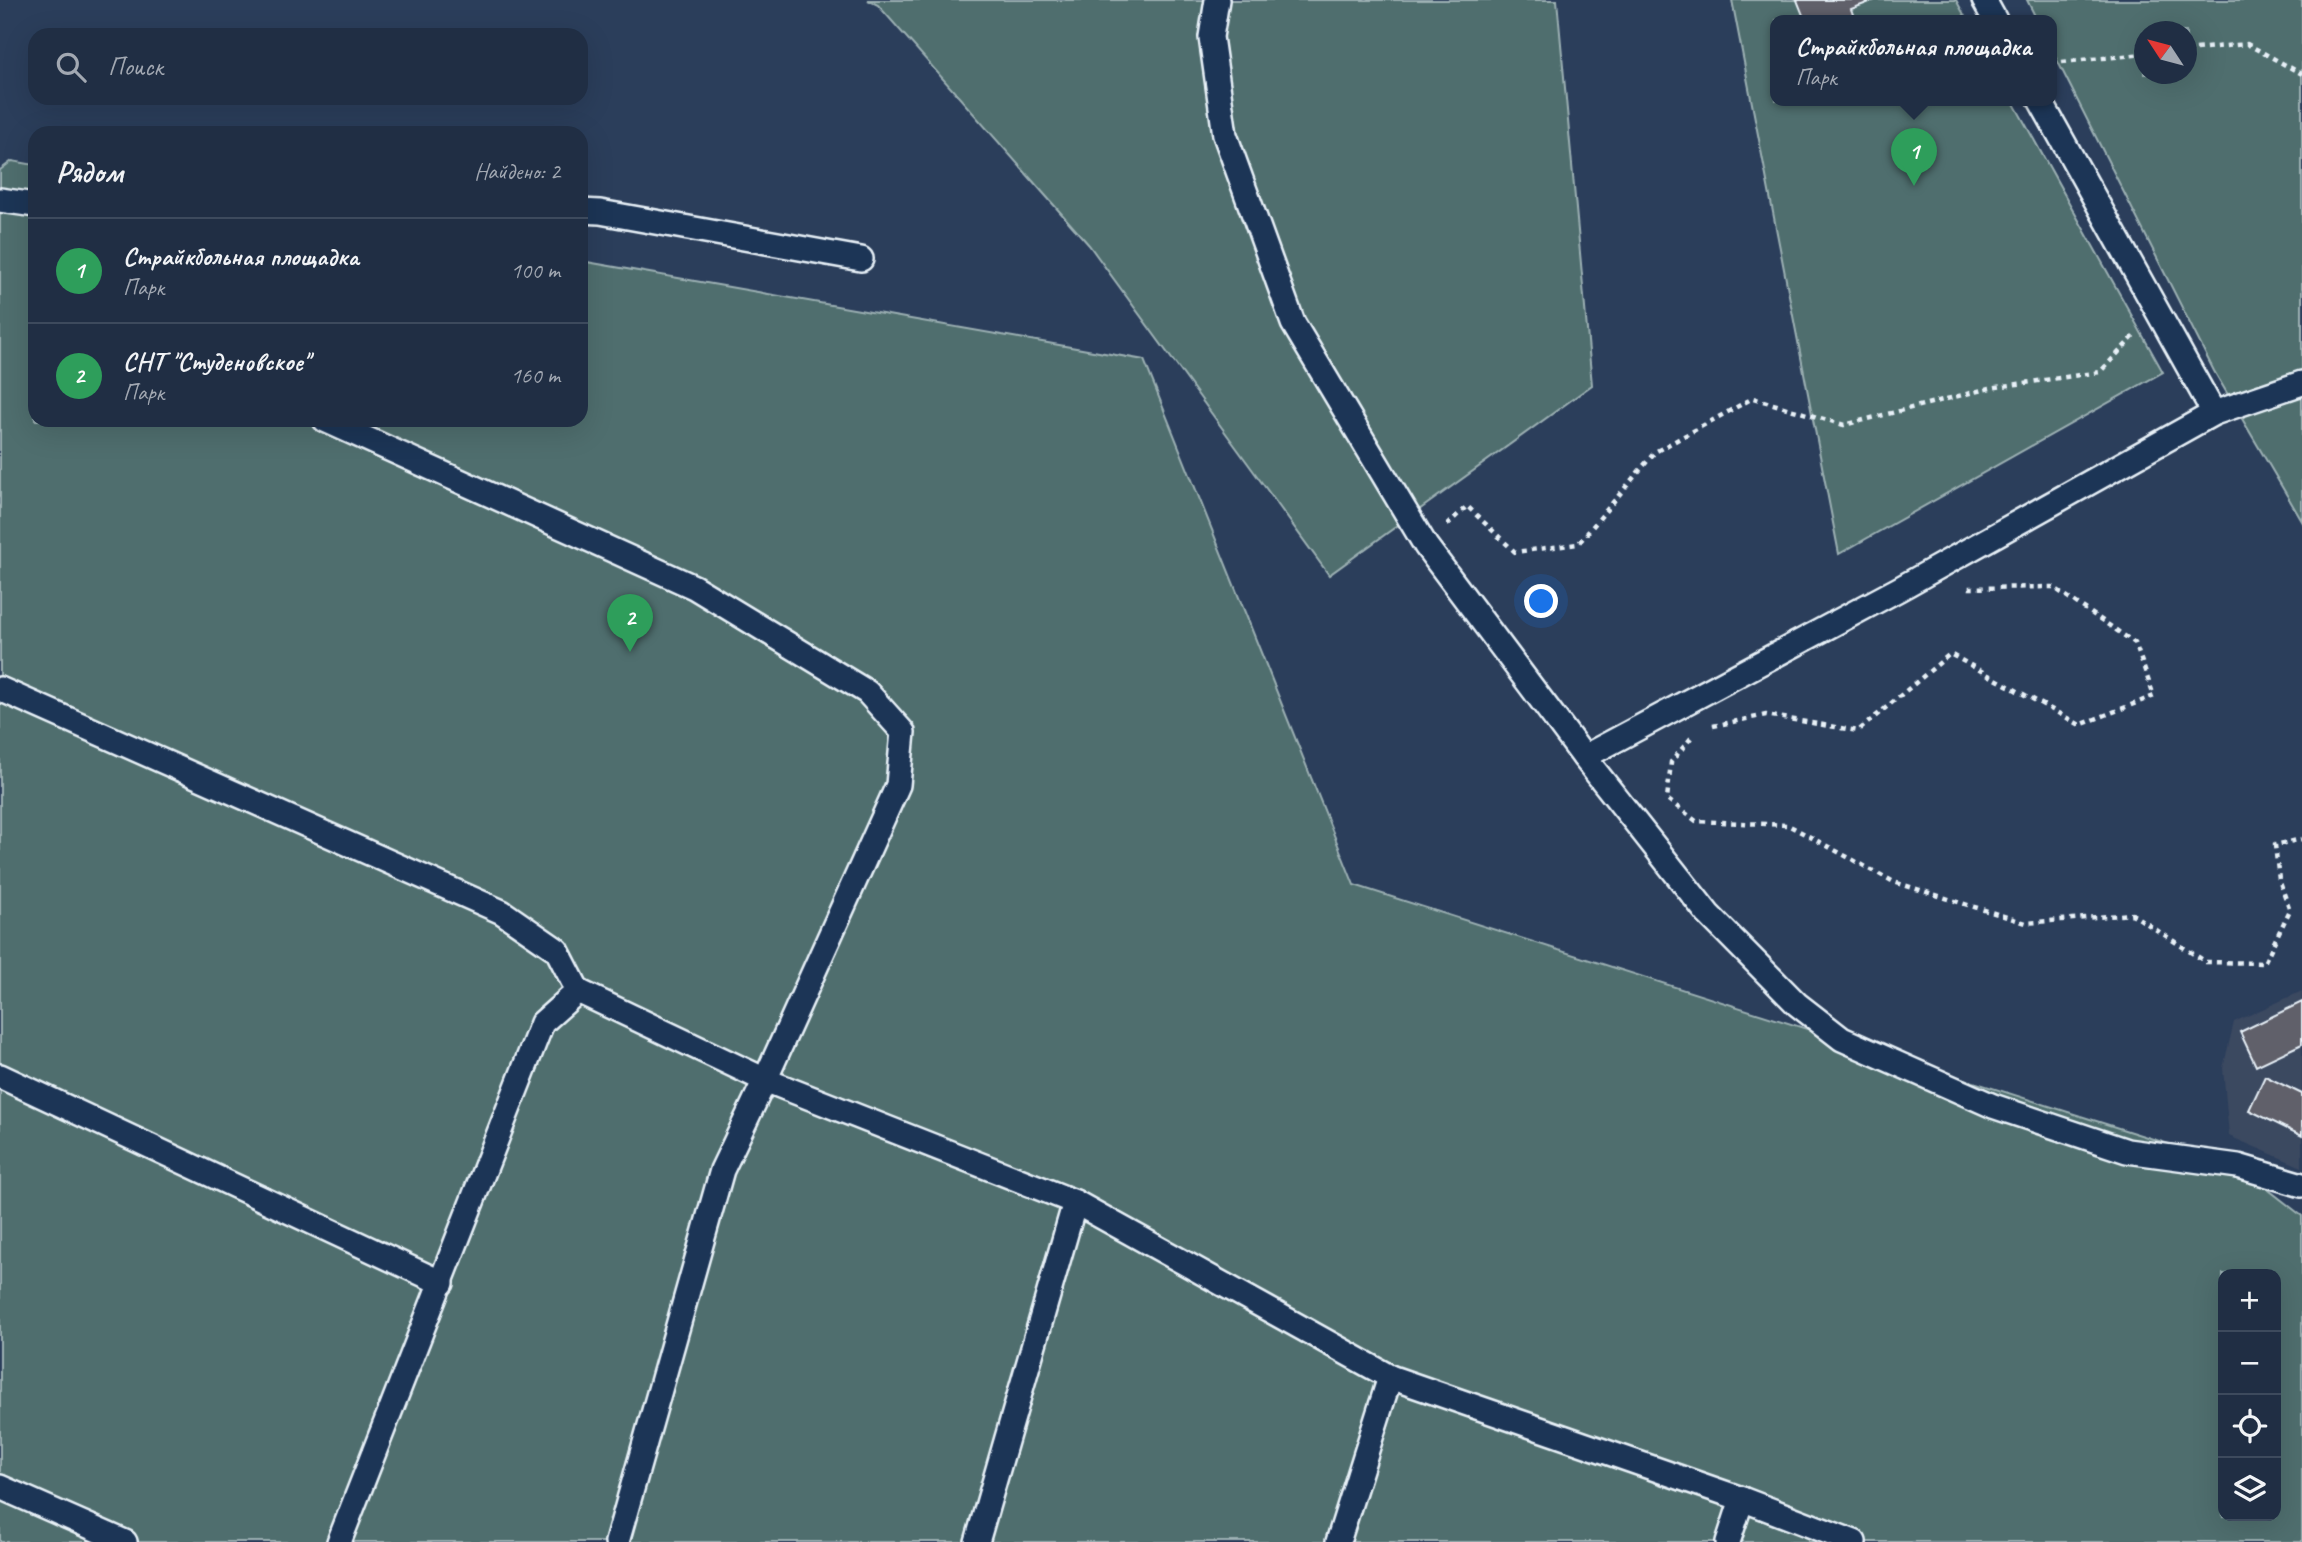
<!DOCTYPE html>
<html lang="ru">
<head>
<meta charset="utf-8">
<style>
	:root { --surface:#202e44; --page:#2d3a4f; --text:#f1f3f6; --muted:#a2a8b2; --line:#3d4a5d; --accent:#e797bd }
	body { margin:0; font-family:Caveat,sans-serif; background:var(--page); color:var(--text) }
	.controls { position:absolute; right:21px; bottom:21px; display:grid; overflow:hidden; border-radius:14px; box-shadow:0 7px 28px #0002 }
	.controls button { width:63px; height:63px; display:grid; place-items:center; padding:0; border:0; border-bottom:2px solid var(--line); background:var(--surface); color:var(--text); font:35px sans-serif }
	.compass { position:absolute; left:2134px; top:21px; width:63px; height:63px; border-radius:50%; background:var(--surface); box-shadow:0 7px 28px #0002; rotate:306deg }
	.you { position:absolute; left:1542px; top:602px; width:24px; height:24px; margin:-18px; border:5px solid #fff; border-radius:50%; background:#1a73e8; box-shadow:0 0 0 10px #1a73e833 }
	.badge { display:grid; place-items:center; width:46px; height:46px; border-radius:50%; background:var(--accent); color:#fff; font-size:23px; font-weight:700 }
	.pin { position:absolute; translate:-50% -58px; filter:drop-shadow(0 2px 4px #0008) }
	.pin::after { content:''; position:absolute; top:37px; width:24px; height:21px; background:inherit; clip-path:polygon(0 0,100% 0,50% 100%) }
	.popup { position:absolute; left:1770px; top:15px; width:287px; height:91px; box-sizing:border-box; display:grid; place-content:center; border-radius:14px; background:var(--surface); filter:drop-shadow(0 2px 5px #0005); font-size:23px; white-space:nowrap; color:var(--muted) }
	.popup b { font-size:26px; color:var(--text) }
	.popup::after { content:''; position:absolute; left:50%; top:100%; margin-left:-14px; border:14px solid transparent; border-top-color:var(--surface) }
	.list { margin:0; padding:0; list-style:none }
	h2 { display:flex; justify-content:space-between; align-items:center; height:91px; margin:0; padding:0 28px; font-size:30px }
	h2 small { font-size:23px; font-weight:400; color:var(--muted) }
	.list li { display:grid; grid-template-columns:46px 1fr auto; gap:21px; align-items:center; box-sizing:border-box; height:105px; padding:0 28px; border-top:2px solid var(--line) }
	.list b { display:block; font-size:26px; white-space:nowrap }
	.list p { margin:0; font-size:23px; white-space:nowrap; color:var(--muted) }
	.list em { font-size:23px; font-style:normal; color:var(--muted) }
	.icon { flex:none; width:38px; height:38px; fill:none; stroke:currentColor; stroke-width:2; stroke-linecap:round; stroke-linejoin:round }
	.map { position:relative; flex:none; width:2302px; height:1542px; overflow:hidden }
	.search { position:absolute; background:var(--surface); box-shadow:0 7px 28px #0002; left:28px; top:28px; width:560px; height:77px; display:flex; align-items:center; gap:18px; box-sizing:border-box; padding:0 24px; border-radius:21px; color:var(--muted); font-size:26px }
	.panel { position:absolute; background:var(--surface); box-shadow:0 7px 28px #0002; left:28px; top:126px; width:560px; height:301px; border-radius:21px }
	.map>svg:first-child { display:block }
</style>
</head>
<body>
<div class="map">
<svg width="2302" height="1542" viewBox="0 0 2302 1542">
	<rect width="100%" height="100%" fill="#2b3e5b"/>
	<filter id="ink" filterUnits="userSpaceOnUse"><feTurbulence type="fractalNoise" baseFrequency=".0143" numOctaves="2"/><feDisplacementMap in="SourceGraphic" scale="14" xChannelSelector="R" yChannelSelector="G"/><feConvolveMatrix kernelMatrix="1 2 1 2 8 2 1 2 1" color-interpolation-filters="sRGB"/></filter>
	<g filter="url(#ink)">
		<path fill="#3b4860" d="M2302 991V1167L2229 1136 2223 1068 2234 1022Z"/>
		<g fill="#4f6e6e" stroke="#9cb0b3" stroke-width="2" fill-rule="evenodd">
			<path d="M868 0H1557L1592 385 1329 575 1089 245 878 5Z"/>
			<path d="M1732 0H1956L1967 20H1776V100H2012L2163 372 1839 554Z"/>
			<path d="M2027 0H2302V521L2214 371 2052 50V20H2037ZM2144 32H2186V74H2144Z"/>
			<path d="M12 161 35 165V420H581V261L1144 360 1354 885 2238 1166 2302 1216V1542H0V170ZM2223 1274H2276V1516H2223Z"/>
		</g>
		<g fill="#61606b" stroke="#e8f1f8" stroke-width="2">
			<path d="M1797 0H1875L1851 9 1855 20H1805Z"/>
			<path d="M2302 1002V1044L2256 1066 2240 1032Z"/>
			<path d="M2265 1076 2302 1094V1136L2249 1110Z"/>
		</g>
		<g fill="none" stroke-linecap="round" stroke-linejoin="round">
			<g stroke="#e8f1f8" stroke-width="28">
				<g id="lane">
					<path d="M1217 0 1211 37 1225 135 1293 323 1426 546 1584 757 1899 589 2214 413 2302 383"/>
					<path d="M1984 0 1995 20"/>
					<path d="M2040 100 2214 413"/>
					<path d="M0 200 35 205"/>
					<path d="M581 211 600 212 861 259"/>
					<path d="M325 420 694 587 867 692 903 732 898 785 765 1080 578 991 542 1023 339 1542"/>
					<path d="M0 689 502 912 557 950 578 991"/>
					<path d="M1584 757 1708 914 1797 1004 1842 1039 1993 1106 2127 1151 2238 1166 2302 1185"/>
					<path d="M0 1076 442 1283"/>
					<path d="M0 1487 125 1542"/>
					<path d="M617 1542 722 1170 765 1080 1075 1202"/>
					<path d="M977 1542 1075 1202 1390 1377"/>
					<path d="M1338 1542 1390 1377 1742 1499"/>
					<path d="M1728 1542 1742 1499 1854 1542"/>
				</g>
			</g>
			<g stroke="#e8f1f8" stroke-width="4.5" stroke-dasharray="5 5" stroke-linecap="butt">
				<path d="M2186 50 2247 44 2302 74"/>
				<path d="M2052 63 2144 54"/>
				<path d="M1447 525 1467 506 1515 552 1578 544 1655 452 1753 398 1844 425 1990 388 2100 372 2136 334"/>
				<path d="M1713 726 1766 715 1858 731 1950 654 2080 725 2154 696 2135 643 2053 587 1967 588"/>
				<path d="M1691 738 1671 762 1667 799 1696 821 1788 825 1894 882 2026 923 2132 914 2206 962 2264 963 2290 910 2279 880 2275 845 2302 839"/>
			</g>
			<use href="#lane" stroke="#1d3557" stroke-width="23"/>
		</g>
	</g>
</svg>
<div class="controls">
<button>+</button>
<button>−</button>
<button><svg class="icon" aria-label="locate" viewBox="0 0 24 24"><circle cx="12" cy="12" r="6"/><path d="M12 2v4M12 18v4M2 12h4M18 12h4"/></svg></button>
<button><svg class="icon" aria-label="layers" viewBox="0 0 24 24"><path d="M12 4l9 5-9 5-9-5zM3 14l9 5 9-5"/></svg></button>
</div>
<svg class="compass" viewBox="-18 -18 36 36"><path d="M0-13l5 13h-10z" fill="#e53935"/><path d="M0 13l5-13h-10z" fill="#a2a8b2"/></svg>
<div class="you"></div>
<div class="pin badge" style="left:1914px;top:186px;background:#2e9e5b">1</div>
<div class="popup"><b>Страйкбольная площадка</b>Парк</div>
<div class="pin badge" style="left:630px;top:652px;background:#2e9e5b">2</div>
<div class="search"><svg class="icon" aria-label="search" viewBox="0 0 24 24"><circle cx="10" cy="10" r="6"/><path d="M15 15l6 6"/></svg>Поиск</div>
<section class="panel">
<h2>Рядом<small>Найдено: 2</small></h2>
<ul class="list">
<li><span class="badge" style="background:#2e9e5b">1</span><div><b>Страйкбольная площадка</b><p>Парк</p></div><em>100 m</em></li>
<li><span class="badge" style="background:#2e9e5b">2</span><div><b>СНТ &quot;Студеновское&quot;</b><p>Парк</p></div><em>160 m</em></li>
</ul>
</section>
</div>
</body>
</html>
